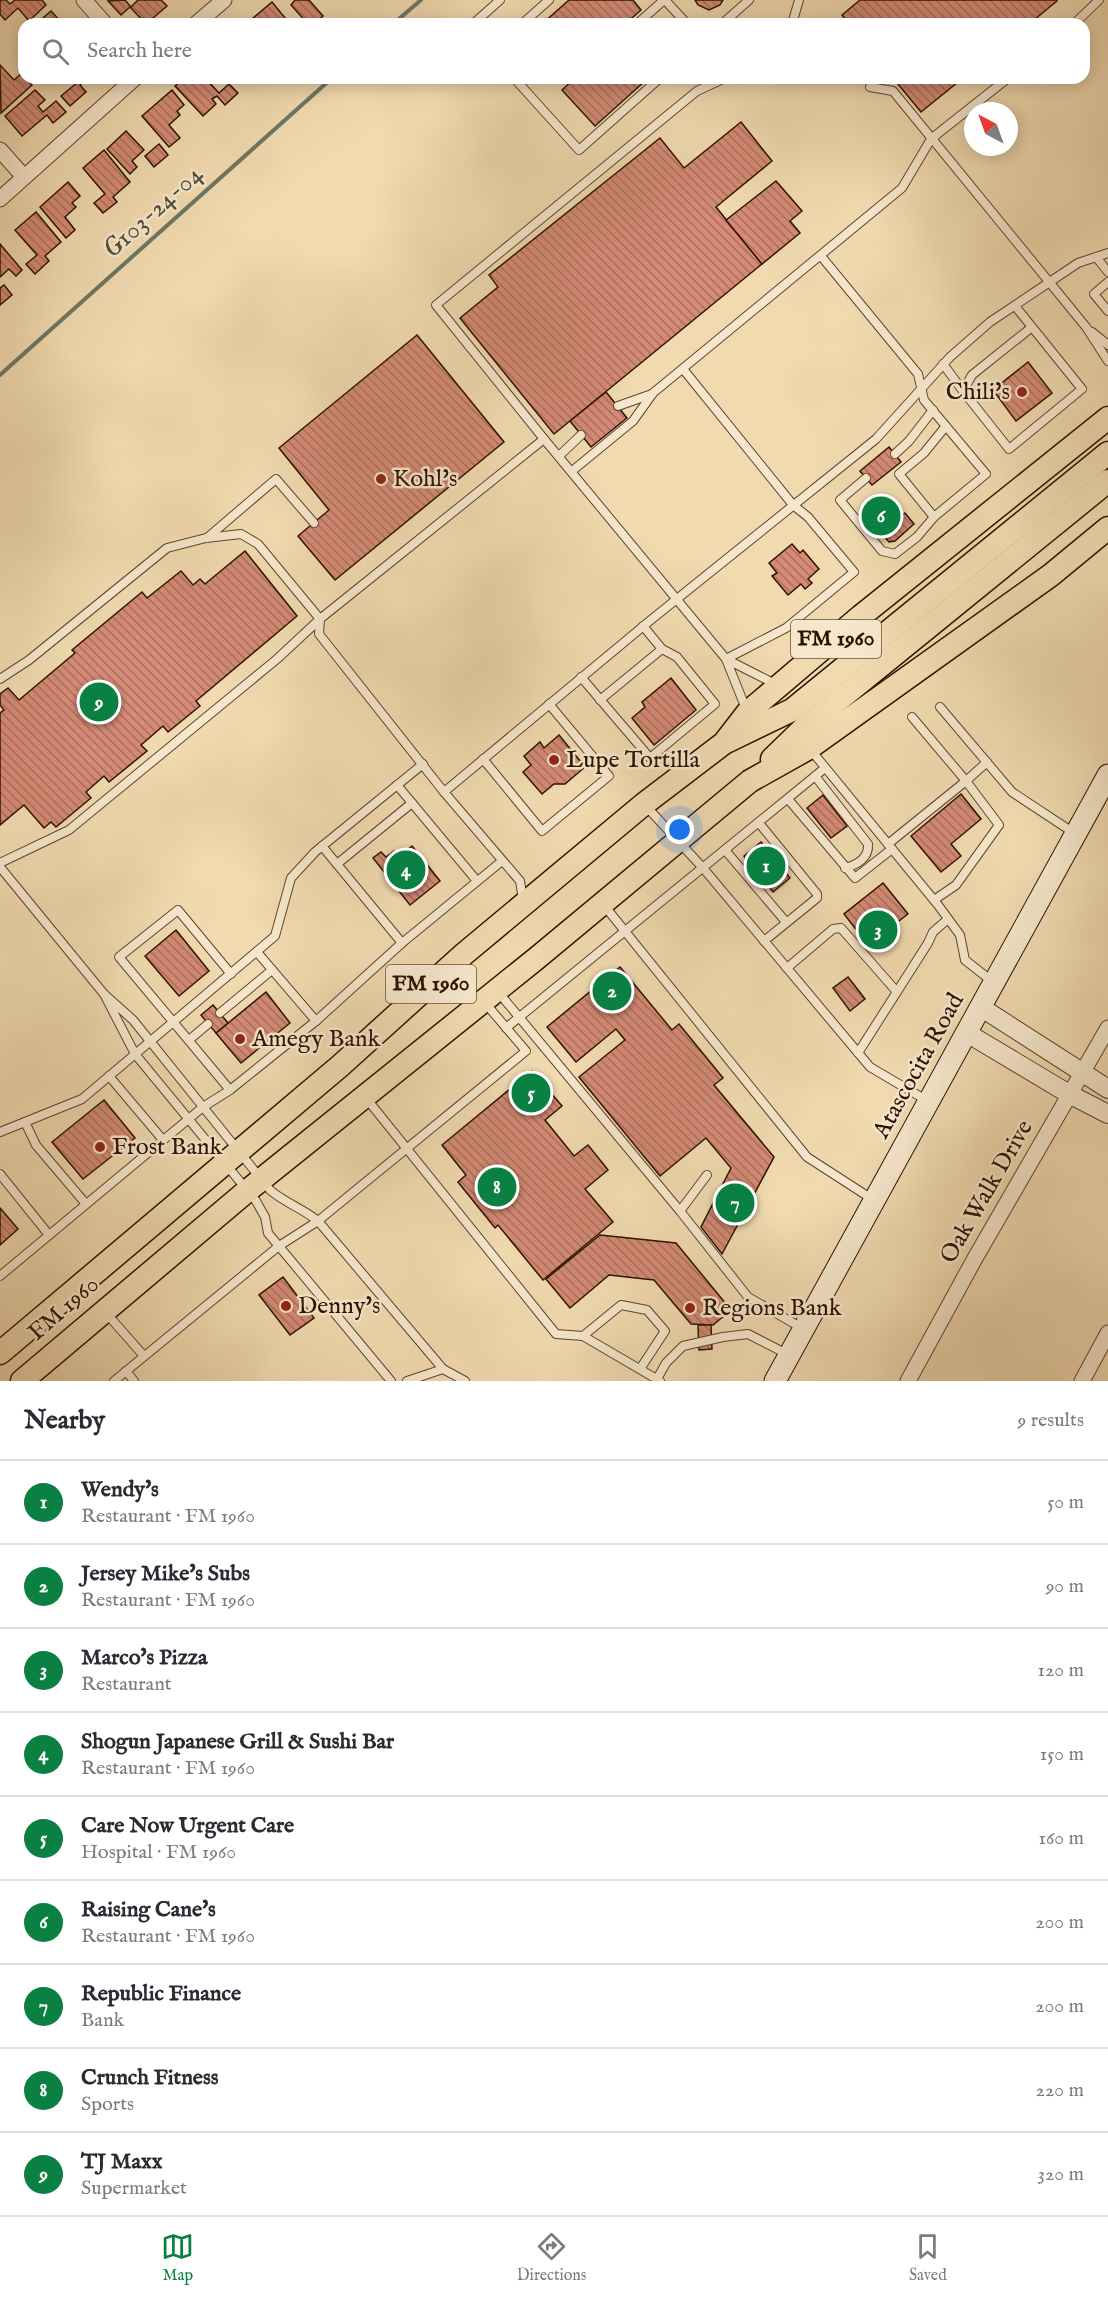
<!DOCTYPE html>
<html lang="en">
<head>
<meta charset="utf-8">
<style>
	:root { --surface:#fff; --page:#f7f7f7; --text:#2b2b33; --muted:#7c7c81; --line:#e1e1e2; --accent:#0b8043 }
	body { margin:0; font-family:"IM FELL English",serif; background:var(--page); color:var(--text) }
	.compass { position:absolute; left:964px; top:102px; width:54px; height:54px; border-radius:50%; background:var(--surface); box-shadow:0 3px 15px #0003; rotate:319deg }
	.you { position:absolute; left:680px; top:830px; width:21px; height:21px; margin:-15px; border:4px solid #fff; border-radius:50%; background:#1a73e8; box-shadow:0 0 0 9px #1a73e833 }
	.badge { display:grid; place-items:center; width:39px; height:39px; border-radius:50%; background:var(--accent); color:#fff; font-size:20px; font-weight:700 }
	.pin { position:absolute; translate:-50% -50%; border:3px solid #fff; box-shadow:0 2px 6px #0006 }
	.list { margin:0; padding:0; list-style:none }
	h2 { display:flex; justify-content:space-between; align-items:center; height:78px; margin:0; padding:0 24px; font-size:26px }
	h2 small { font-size:20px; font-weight:400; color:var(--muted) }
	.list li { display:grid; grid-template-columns:39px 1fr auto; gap:18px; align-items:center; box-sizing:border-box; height:84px; padding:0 24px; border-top:2px solid var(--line) }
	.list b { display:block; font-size:22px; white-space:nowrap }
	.list p { margin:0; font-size:20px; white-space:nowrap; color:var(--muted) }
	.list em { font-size:20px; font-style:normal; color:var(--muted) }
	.icon { flex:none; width:33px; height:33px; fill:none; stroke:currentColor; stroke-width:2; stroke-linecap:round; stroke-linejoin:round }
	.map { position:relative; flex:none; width:1108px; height:1381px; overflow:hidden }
	.search { position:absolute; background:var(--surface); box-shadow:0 3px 15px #0003; left:18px; right:18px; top:18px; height:66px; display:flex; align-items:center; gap:15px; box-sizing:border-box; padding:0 21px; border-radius:18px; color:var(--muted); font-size:22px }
	.sheet { height:834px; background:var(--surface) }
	nav { display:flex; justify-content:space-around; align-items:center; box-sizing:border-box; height:84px; border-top:2px solid var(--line); background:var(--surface); font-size:16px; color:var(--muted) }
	nav a { display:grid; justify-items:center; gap:3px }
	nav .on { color:var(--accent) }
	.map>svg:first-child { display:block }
</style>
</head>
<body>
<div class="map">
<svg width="1108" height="1381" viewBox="0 0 1108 1381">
	<defs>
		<pattern id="building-back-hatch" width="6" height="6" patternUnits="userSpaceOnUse" patternTransform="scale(1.5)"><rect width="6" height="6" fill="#d48a76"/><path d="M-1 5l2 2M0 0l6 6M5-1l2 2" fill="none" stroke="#ac6f5e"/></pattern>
	</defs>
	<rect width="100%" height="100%" fill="#f1dab0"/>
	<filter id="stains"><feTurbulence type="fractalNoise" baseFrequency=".00333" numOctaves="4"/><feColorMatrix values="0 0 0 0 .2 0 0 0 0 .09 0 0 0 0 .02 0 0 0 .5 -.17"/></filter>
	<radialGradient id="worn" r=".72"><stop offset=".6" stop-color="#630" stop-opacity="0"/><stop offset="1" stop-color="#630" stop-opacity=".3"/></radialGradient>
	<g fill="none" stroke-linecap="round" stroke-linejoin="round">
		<g stroke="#6f7764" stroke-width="4">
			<path d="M393 24 421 0"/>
			<path d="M0 375 332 78"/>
		</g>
	</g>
	<g fill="url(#building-back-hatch)" stroke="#2c1200" stroke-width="1.5">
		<path d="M0 0H6L10 4 15 0H42L46 5 29 21 18 8 5 20 0 14Z"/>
		<path d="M125 0 131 7 138 0H161L167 6 146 24 130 7 121 15 108 1Z"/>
		<path d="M295 0H309L323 16 314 24H308L291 5Z"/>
		<path d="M569 0H633L641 10 625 24H542Z"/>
		<path d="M695 0H723L720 5 709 10 698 5Z"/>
		<path d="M860 0H1057V1L1029 24H849L842 15Z"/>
		<path d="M272 2 290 24H246Z"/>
		<path d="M51 11 63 24H36Z"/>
		<path d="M0 65 14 80 22 73 32 85 1 113Z"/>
		<path d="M75 78H88L80 85 86 92 70 106 61 96 78 82Z"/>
		<path d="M184 78H205L219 93 229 84 238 93 225 105 217 96 212 99 216 104 203 116 175 86Z"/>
		<path d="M575 78H642L645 81 595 126 562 90Z"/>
		<path d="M893 78H963L921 112Z"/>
		<path d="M35 90 45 100 38 106 43 112 56 101 66 112 53 123 47 115 22 136 5 116Z"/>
		<path d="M172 90 184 105 177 111 180 115 169 125 180 138 169 147 142 116Z"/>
		<path d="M741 122 772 161 716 207 762 264 554 434 460 318 498 287 489 275 660 138 684 168Z"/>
		<path d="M126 131 144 150 132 161 137 167 130 174 107 149Z"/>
		<path d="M159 144 168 155 154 167 145 156Z"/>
		<path d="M104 150 130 182 113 197 117 202 103 213 94 203 105 194 83 168Z"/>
		<path d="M776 181 802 211 790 221 800 233 762 264 726 220Z"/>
		<path d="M68 182 80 196 72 203 76 207 65 217 75 230 66 238 40 207Z"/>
		<path d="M36 212 61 242 45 256 49 261 35 274 26 264 37 255 15 230Z"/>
		<path d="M0 244 22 270 16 276 9 269 0 277Z"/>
		<path d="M4 285 12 295 0 305V288Z"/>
		<path d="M417 335 504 442 335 580 298 536 329 510 279 448Z"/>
		<path d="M1028 362 1052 393 1016 421 993 390Z"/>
		<path d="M606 392 627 418 591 447 570 421Z"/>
		<path d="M889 447 901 462 872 485 860 471Z"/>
		<path d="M878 495 897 519 905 513 914 524 895 541 889 542 861 508Z"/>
		<path d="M792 544 800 553 803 550 819 569 808 579 812 583 805 589 801 584 788 595 772 576 777 573 769 563Z"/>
		<path d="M245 551 297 616 196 701 200 706 168 732 163 726 141 745 147 751 109 782 104 776 86 792 91 798 56 827 51 822 44 828 24 805 0 825V713L4 710 0 705V694L8 688 19 700 75 653 72 650 142 592 147 598 181 571 193 585 200 579 205 584Z"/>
		<path d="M671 678 696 710 654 745 632 718 645 707 642 702Z"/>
		<path d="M559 735 585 767 565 784H554L542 794 523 772 531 765 524 756 540 742 544 748Z"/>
		<path d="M961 794 981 819 951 844 961 856 941 872 911 836Z"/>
		<path d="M823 795 847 826 831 838 807 808Z"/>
		<path d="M761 842 790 878 773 892 744 856Z"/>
		<path d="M412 846 440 881 410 905 373 858 381 852 386 857 394 851 399 857Z"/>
		<path d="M883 883 908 914 868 945 844 914Z"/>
		<path d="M176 930 209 971 179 996 145 956Z"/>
		<path d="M620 967 672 1030 679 1024 723 1078 714 1085 774 1157 722 1254 701 1227 731 1168 706 1138 660 1176 579 1077 625 1040 616 1029 576 1062 547 1027Z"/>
		<path d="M848 977 865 999 850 1011 833 988Z"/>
		<path d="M266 992 290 1023 241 1063 216 1033Z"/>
		<path d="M213 1005 228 1023 216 1033 201 1015Z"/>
		<path d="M532 1071 562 1106 545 1120 574 1156 588 1145 608 1170 585 1189 613 1222 543 1280 498 1225 495 1228 458 1182 466 1175 442 1145Z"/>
		<path d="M104 1100 135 1138 83 1179 52 1142Z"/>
		<path d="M0 1208 18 1229 0 1245Z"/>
		<path d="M600 1235 676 1243 731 1310 713 1325 691 1324 654 1280 609 1275 570 1308 546 1279Z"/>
		<path d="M283 1277 314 1318 290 1335 259 1295Z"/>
		<path d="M698 1325H711L712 1349 699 1350Z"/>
	</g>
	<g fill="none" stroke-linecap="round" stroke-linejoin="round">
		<g stroke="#5d442c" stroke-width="10">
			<g id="service">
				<path d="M665 0 687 24"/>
				<path d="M473 24 500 0"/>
				<path d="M522 24 549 0"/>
				<path d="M637 24 664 0"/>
				<path d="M722 24 749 0"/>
				<path d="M792 24 799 0"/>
				<path d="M1074 24 1099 0"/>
				<path d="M514 78 579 150 660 78"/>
				<path d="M870 87 893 91 1086 327 1108 361"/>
				<path d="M821 256 918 374 924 400 986 474 934 517 899 474 924 453 946 426"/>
				<path d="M1096 257 1108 272"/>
				<path d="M1108 282 1094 294 1108 311"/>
				<path d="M1015 306 1082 389 1009 449 963 391 972 375 1032 327"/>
				<path d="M1092 332 1108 345"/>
				<path d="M943 364 963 391"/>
				<path d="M618 406 652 394"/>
				<path d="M544 439 436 305 697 91 725 78"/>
				<path d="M895 454 909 441 933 410"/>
				<path d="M559 456 581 435"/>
				<path d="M572 471 633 421 653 393 902 188 931 139 1008 78"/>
				<path d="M866 478 840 500 882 551 895 554 917 537 934 517"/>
				<path d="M207 538 276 479 314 523"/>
				<path d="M581 677 650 758 715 704 677 657 662 649 643 626"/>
				<path d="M0 679 29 660 167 548 206 538 241 534 258 544 320 619 319 634 444 792 520 881 523 900"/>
				<path d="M600 700 662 649"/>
				<path d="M940 707 1012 792 1074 833"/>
				<path d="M746 709 726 659 777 685"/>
				<path d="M810 749 938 905 960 935 965 960 993 982"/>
				<path d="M483 759 542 831 609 776 549 704"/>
				<path d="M815 776 868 844C869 858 857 865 845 868"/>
				<path d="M397 785 477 881"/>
				<path d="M444 792 652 619 876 439 950 357 990 322 1078 263 1108 253"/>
				<path d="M788 799 855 878 892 849"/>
				<path d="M645 805 703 868 870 1067 926 1100"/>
				<path d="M759 823 817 894V898L764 941"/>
				<path d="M888 844 966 781 912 717"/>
				<path d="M322 846 402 943"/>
				<path d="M725 850 786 922"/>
				<path d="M0 863 69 830 277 659 320 619 544 439 726 659 786 628 854 572 808 517 793 505 683 369"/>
				<path d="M337 864 412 803"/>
				<path d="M0 867 104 994"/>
				<path d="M934 900 956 885 999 825 966 781 987 762"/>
				<path d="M603 904 807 1157 872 1199"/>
				<path d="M257 952 316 1021"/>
				<path d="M787 968 833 929 841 928 897 992"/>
				<path d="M499 993 680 1211 707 1175"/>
				<path d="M220 1013 272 970"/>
				<path d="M506 1028 825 768"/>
				<path d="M189 1040 208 1024"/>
				<path d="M858 1053 928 943 933 932 948 919"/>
				<path d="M109 1076 163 1140"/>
				<path d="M230 1090 119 957 178 910 231 974"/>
				<path d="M366 1098 556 1334 583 1336 660 1381"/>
				<path d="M25 1122 36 1145 86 1204"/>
				<path d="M0 1132 82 1099 275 936 291 878 315 852 423 764"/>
				<path d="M0 1174 49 1235"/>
				<path d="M680 1211 748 1297 802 1328"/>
				<path d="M0 1276 203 1107 230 1090 316 1021 402 943 502 861"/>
				<path d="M106 1313 144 1356"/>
				<path d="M583 1336 621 1305 647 1310 665 1331 640 1369"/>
				<path d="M126 1371 134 1381"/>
				<path d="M657 1379 666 1363 683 1346 723 1337 748 1334 787 1354"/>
				<path d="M114 1381 279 1246 318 1221 526 1051 486 1004"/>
				<path d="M391 1381 268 1233 265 1217 256 1201 135 1054 104 994 133 1020 270 1190C285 1203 302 1208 318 1221L443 1369 465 1381"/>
				<path d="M407 1381 443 1369"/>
			</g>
		</g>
		<g stroke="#5d442c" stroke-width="17">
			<g id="minor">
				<path d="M84 0 105 24"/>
				<path d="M196 24 224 0"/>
				<path d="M0 150 24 177"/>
				<path d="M0 199 135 78"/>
				<path d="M908 1381 974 1260 1108 1028"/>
				<path d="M1082 1381 1108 1333"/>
			</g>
		</g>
		<g stroke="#5d442c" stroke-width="20">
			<g id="tertiary">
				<path d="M982 1008 1108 1089"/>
				<path d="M967 1033 1069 1094 1108 1114"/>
			</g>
		</g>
		<g stroke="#2c1200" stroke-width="23">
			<path id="secondary" d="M775 1381 1108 775"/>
		</g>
		<g stroke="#2c1200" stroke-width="25">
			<g id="primary">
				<path d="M728 741 792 710 1108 453"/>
				<path d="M772 759 804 728 1108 481"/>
				<path d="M0 1353 340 1066 464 954 644 804 724 743 748 712 861 616 1108 418"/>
				<path d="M22 1381 247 1191 537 958 750 781 809 748 1051 575 1108 528"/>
			</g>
		</g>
		<use href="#service" stroke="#f6e7cc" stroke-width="8"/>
		<use href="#minor" stroke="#f6e7cc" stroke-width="15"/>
		<use href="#tertiary" stroke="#f6e7cc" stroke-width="18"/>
		<use href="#secondary" stroke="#f6e7cc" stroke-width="21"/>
		<use href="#primary" stroke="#f1dab0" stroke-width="22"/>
	</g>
	<g fill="#8f2418" stroke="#f6e7cc" stroke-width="2">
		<circle cx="1022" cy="392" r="6"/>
		<circle cx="381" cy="479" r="6"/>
		<circle cx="554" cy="760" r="6"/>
		<circle cx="240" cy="1039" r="6"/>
		<circle cx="100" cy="1147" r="6"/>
		<circle cx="286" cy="1306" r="6"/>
		<circle cx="690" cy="1308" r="6"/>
	</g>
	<g text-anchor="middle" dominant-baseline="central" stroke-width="5" stroke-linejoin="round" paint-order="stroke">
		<g fill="#f6e7cc" stroke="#69523d" stroke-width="1.5">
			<rect x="791" y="620" width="90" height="38" rx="4.5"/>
			<rect x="386" y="965" width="90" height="38" rx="4.5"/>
		</g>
		<g font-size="22" font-weight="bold" fill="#2c1200">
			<text x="836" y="639">FM 1960</text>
			<text x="431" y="984">FM 1960</text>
		</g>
		<g font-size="24" fill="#2c1200" stroke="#f6e7cc" text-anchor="start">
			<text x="1010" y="392" text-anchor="end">Chili's</text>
			<text x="393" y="479">Kohl's</text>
			<text x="566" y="760">Lupe Tortilla</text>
			<text x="252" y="1039">Amegy Bank</text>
			<text x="112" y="1147">Frost Bank</text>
			<text x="298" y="1306">Denny's</text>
			<text x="702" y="1308">Regions Bank</text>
		</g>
		<g font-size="24" fill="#2c1200" stroke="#f6e7cc">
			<text transform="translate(919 1066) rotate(-61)">Atascocita Road</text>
			<text transform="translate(987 1192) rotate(-60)">Oak Walk Drive</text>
			<text transform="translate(64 1309) rotate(-41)">FM 1960</text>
		</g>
		<g font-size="26" font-style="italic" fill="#534d3a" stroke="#f6e7cc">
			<text transform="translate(153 212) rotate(-42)">G103-24-04</text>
		</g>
	</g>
	<rect width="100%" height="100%" filter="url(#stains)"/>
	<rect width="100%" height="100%" fill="url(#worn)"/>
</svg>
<svg class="compass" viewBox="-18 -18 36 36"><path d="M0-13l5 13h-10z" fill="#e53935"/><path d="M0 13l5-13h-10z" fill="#7c7c81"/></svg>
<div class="you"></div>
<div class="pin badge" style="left:766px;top:866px">1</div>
<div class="pin badge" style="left:612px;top:991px">2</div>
<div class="pin badge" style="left:878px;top:930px">3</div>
<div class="pin badge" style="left:406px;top:870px">4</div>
<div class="pin badge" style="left:531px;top:1093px">5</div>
<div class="pin badge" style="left:881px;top:516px">6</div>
<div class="pin badge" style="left:735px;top:1203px">7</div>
<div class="pin badge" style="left:497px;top:1187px">8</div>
<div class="pin badge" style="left:99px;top:702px">9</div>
<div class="search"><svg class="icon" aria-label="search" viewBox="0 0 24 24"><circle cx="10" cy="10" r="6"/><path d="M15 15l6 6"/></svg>Search here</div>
</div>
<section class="sheet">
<h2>Nearby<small>9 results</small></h2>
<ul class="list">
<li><span class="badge">1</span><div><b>Wendy's</b><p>Restaurant · FM 1960</p></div><em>50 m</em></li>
<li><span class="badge">2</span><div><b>Jersey Mike's Subs</b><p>Restaurant · FM 1960</p></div><em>90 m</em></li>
<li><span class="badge">3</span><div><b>Marco's Pizza</b><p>Restaurant</p></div><em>120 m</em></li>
<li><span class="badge">4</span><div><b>Shogun Japanese Grill &amp; Sushi Bar</b><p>Restaurant · FM 1960</p></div><em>150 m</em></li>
<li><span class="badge">5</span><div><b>Care Now Urgent Care</b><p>Hospital · FM 1960</p></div><em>160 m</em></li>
<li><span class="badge">6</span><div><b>Raising Cane's</b><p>Restaurant · FM 1960</p></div><em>200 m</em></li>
<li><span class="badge">7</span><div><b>Republic Finance</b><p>Bank</p></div><em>200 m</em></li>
<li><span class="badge">8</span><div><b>Crunch Fitness</b><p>Sports</p></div><em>220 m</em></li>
<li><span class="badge">9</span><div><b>TJ Maxx</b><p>Supermarket</p></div><em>320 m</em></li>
</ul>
</section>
<nav>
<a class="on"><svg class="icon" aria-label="map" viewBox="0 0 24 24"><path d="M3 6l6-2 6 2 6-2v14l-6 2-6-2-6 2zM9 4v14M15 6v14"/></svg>Map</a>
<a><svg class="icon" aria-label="directions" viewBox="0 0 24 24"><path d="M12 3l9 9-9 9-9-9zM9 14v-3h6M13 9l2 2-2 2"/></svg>Directions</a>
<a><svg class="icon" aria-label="saved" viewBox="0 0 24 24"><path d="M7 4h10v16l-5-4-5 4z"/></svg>Saved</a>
</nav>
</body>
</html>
